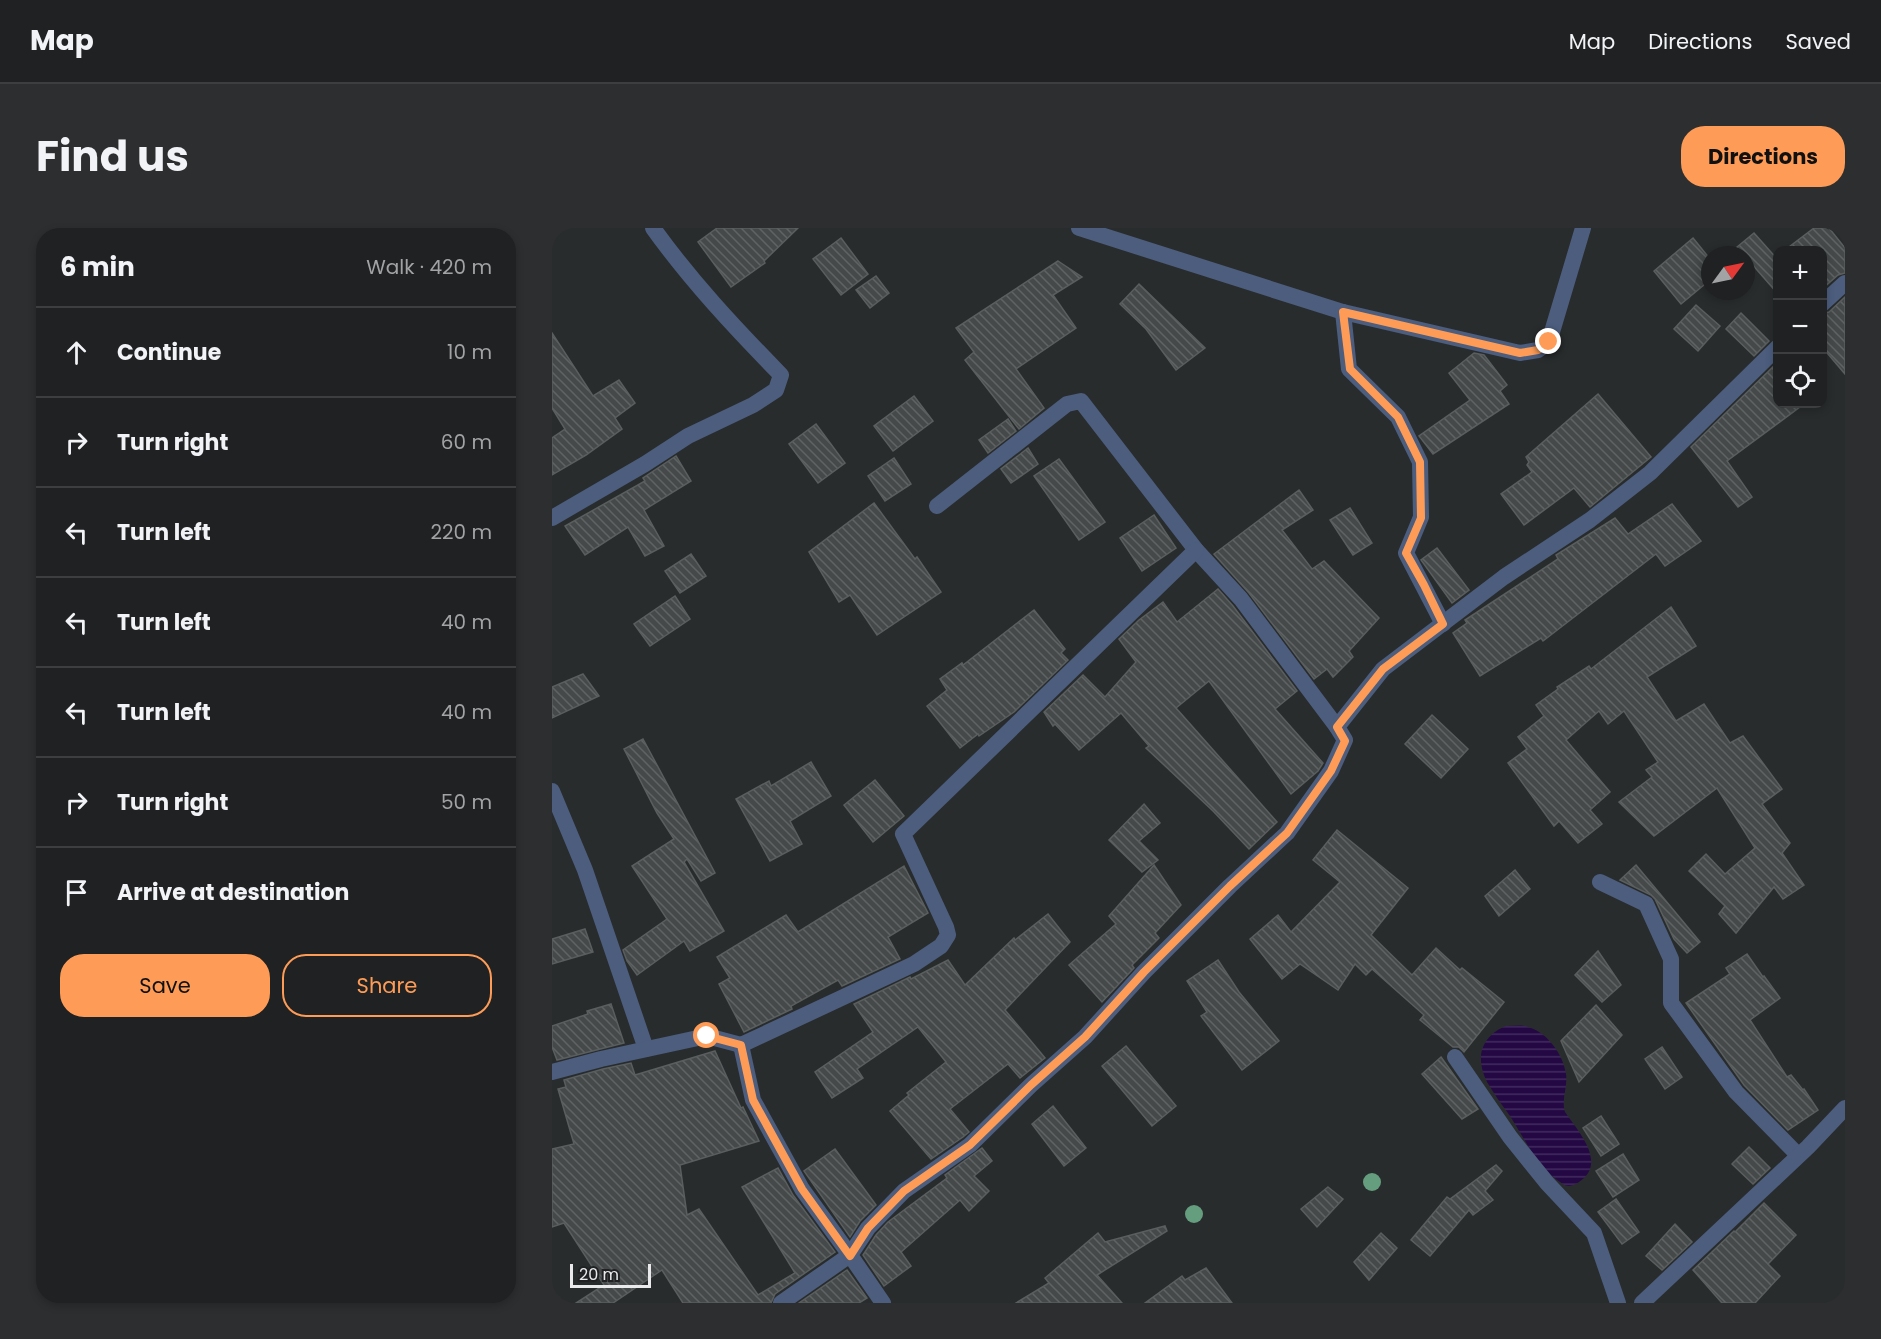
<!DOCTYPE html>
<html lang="en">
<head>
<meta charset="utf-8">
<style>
	:root { --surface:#1f2122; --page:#2c2e2f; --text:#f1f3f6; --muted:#a1a3a5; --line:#3c3e40; --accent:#fe9c57 }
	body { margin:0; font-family:Poppins,sans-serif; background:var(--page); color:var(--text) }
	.controls { position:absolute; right:18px; top:18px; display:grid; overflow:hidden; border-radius:12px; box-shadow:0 3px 9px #0003 }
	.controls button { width:54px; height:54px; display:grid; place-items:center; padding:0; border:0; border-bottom:2px solid var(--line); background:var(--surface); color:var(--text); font:30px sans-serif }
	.compass { position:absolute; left:1149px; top:18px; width:54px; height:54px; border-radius:50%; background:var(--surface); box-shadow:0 3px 9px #0003; rotate:57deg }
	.scale { position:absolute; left:18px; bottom:15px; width:81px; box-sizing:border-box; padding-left:6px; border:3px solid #e8eaeb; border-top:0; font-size:16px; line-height:21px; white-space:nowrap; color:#e8eaeb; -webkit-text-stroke:4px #202224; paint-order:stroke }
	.stop { position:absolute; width:18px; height:18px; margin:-14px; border:4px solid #fe9c57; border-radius:50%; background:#fff }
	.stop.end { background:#fe9c57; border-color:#fff; box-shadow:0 2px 6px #0008 }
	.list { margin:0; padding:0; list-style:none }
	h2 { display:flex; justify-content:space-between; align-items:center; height:78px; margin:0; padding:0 24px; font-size:26px }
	h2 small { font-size:20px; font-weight:400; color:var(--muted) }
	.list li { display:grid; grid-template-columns:39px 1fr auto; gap:18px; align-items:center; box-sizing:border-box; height:90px; padding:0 24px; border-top:2px solid var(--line) }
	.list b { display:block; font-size:22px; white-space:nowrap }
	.list em { font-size:20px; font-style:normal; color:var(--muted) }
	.actions { display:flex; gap:12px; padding:18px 24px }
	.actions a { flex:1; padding:14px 0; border:2px solid var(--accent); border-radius:24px; text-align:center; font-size:21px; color:var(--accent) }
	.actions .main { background:var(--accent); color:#111 }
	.icon { flex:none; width:33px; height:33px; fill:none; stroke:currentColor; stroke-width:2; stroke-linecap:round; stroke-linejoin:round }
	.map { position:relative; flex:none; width:1293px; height:1075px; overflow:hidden; border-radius:24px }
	header { display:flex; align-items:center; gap:36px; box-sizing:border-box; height:84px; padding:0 30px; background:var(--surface); border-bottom:2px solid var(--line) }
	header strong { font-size:28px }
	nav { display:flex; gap:33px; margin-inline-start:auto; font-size:21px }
	.intro { display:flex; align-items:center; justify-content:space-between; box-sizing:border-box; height:144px; padding:0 36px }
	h1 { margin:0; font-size:42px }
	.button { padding:15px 27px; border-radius:24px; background:var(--accent); color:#111; font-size:21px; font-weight:700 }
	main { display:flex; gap:36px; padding:0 36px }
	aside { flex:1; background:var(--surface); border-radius:24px; box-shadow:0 3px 9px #0003 }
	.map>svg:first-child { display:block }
</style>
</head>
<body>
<header>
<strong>Map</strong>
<nav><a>Map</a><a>Directions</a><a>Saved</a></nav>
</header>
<div class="intro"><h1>Find us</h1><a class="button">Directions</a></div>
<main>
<aside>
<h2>6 min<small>Walk · 420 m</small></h2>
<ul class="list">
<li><svg class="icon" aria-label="ahead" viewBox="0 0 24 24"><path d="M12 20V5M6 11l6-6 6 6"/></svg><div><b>Continue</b></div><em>10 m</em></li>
<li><svg class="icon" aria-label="right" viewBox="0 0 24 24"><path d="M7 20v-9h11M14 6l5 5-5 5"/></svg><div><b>Turn right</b></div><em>60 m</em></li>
<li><svg class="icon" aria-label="left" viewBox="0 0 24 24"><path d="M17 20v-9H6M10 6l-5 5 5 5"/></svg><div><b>Turn left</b></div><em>220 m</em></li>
<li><svg class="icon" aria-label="left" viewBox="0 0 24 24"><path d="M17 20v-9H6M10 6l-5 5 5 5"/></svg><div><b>Turn left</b></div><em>40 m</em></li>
<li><svg class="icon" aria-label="left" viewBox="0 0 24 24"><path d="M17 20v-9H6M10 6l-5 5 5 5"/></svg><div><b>Turn left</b></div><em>40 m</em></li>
<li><svg class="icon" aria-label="right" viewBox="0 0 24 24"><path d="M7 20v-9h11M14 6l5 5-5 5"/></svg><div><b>Turn right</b></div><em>50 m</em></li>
<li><svg class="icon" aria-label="arrive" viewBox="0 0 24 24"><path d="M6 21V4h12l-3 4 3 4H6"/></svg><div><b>Arrive at destination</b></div></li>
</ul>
<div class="actions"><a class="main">Save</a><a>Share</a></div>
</aside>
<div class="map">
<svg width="1293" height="1075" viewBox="0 0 1293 1075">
	<defs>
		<pattern id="water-rules" width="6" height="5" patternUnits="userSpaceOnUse" patternTransform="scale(1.5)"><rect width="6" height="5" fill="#230844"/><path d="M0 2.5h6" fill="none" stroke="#432c5f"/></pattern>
		<pattern id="building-back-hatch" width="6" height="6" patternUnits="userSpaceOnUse" patternTransform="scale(1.5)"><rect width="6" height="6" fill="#454949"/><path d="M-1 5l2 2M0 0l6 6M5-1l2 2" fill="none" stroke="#606363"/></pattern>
	</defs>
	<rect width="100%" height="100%" fill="#292c2d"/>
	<path fill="url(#water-rules)" d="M954 798C960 798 967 797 973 798 995 803 1011 826 1014 846 1016 859 1009 871 1013 884 1026 903 1056 935 1027 954 1022 957 1017 960 1011 956 987 942 972 910 958 888 950 877 942 866 935 854 932 848 929 839 929 832 928 816 940 803 954 798Z"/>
	<g fill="url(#building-back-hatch)" stroke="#5a5e5e" stroke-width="1.5">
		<path d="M165 0H246L212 33 213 35 179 59 146 14Z"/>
		<path d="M1262 0H1277L1293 20V45L1286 47 1270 61V22H1233Z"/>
		<path d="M1202 5 1226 32V66L1185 19Z"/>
		<path d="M289 10 316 46 289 67 261 31Z"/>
		<path d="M1141 10 1158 31V52L1129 76 1102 43Z"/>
		<path d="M506 33 530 49 501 67 524 100 464 141 492 180 467 201 413 132 422 124 404 100Z"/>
		<path d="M324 48 337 65 318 80 304 62Z"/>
		<path d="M587 56 653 120 624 142 594 101 568 76Z"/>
		<path d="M1293 69V146L1270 119V86L1277 84Z"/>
		<path d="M1144 77 1168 98 1146 123 1122 101Z"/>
		<path d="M1189 85 1217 113 1202 128 1174 101Z"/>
		<path d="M0 105 41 168 67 152 83 175 63 190 70 201 34 227 0 247V210L13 201 0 180Z"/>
		<path d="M922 125 932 127 955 157 948 163 957 176 881 226 867 208 918 172 897 145Z"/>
		<path d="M1226 134V176H1252L1175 233 1200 269 1186 279 1139 219Z"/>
		<path d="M1046 166 1099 229 1038 279 1022 260 972 297 949 266 980 244 975 237 977 234 974 229Z"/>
		<path d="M362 168 381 193 341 223 322 198Z"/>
		<path d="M456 191 464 203 436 225 427 212Z"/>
		<path d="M264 196 293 235 266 255 237 216Z"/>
		<path d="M476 220 486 236 459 255 449 241Z"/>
		<path d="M124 228 139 253 92 282 112 318 93 328 76 299 33 327 13 298 93 253 91 250Z"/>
		<path d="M342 230 359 256 333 273 316 248Z"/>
		<path d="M507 231 553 294 527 312 482 248Z"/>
		<path d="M747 262 761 282 730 302 760 341 772 333 827 390 797 423 801 429 781 449 775 441 762 451 697 365 662 326Z"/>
		<path d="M322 275 363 331 365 329 389 364 325 407 298 367 287 374 257 324Z"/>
		<path d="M1120 276 1149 313 1113 338 1104 326 991 413 989 410 928 448 901 405 915 395 913 392 1006 331 1004 327 1063 290 1076 306Z"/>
		<path d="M798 280 820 315 801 327 778 292Z"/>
		<path d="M602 287 624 320 590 343 568 310Z"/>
		<path d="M885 320 917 362 900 375 869 332Z"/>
		<path d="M139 326 154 348 128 365 113 343Z"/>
		<path d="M666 361 681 378 745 463 723 481 771 535 766 543 739 566 657 453 624 480 725 594 697 621 661 583 594 520 597 518 569 485 527 522 503 496 501 498 492 484 531 447 553 469 584 434 567 411 587 392 611 374 625 394Z"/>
		<path d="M123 368 138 391 98 418 82 396Z"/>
		<path d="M1119 379 1144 418 1095 449 1124 493 1152 476 1178 515 1191 508 1230 561 1210 576 1238 615 1230 625 1252 657 1231 671 1222 659 1184 705 1167 686 1173 678 1137 643 1154 626 1173 646 1203 620 1165 560 1102 608 1067 574 1100 549 1094 542 1106 534 1072 483 1056 496 1047 483 1014 512 1058 564 1038 582 1050 596 1026 615 1007 593 1002 598 956 535 975 521 966 509 992 488 984 477 1006 461 1005 459 1037 438 1039 441Z"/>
		<path d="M482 382 513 421 509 425 516 432 462 484 427 508 426 506 408 520 375 478 395 462 388 451 410 435 411 437Z"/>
		<path d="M31 446 47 468 0 490V459Z"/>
		<path d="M880 487 916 521 889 550 853 516Z"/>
		<path d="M91 511 163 645 149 653 135 631 132 634 172 703 138 723 132 713 85 747 75 733 71 722 115 691 80 638 122 611 105 585 72 521Z"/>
		<path d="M259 534 279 568 238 593 250 616 218 633 184 571 217 553 219 558Z"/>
		<path d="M323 552 352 588 321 614 292 577Z"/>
		<path d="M592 576 608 595 587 613 606 632 590 644 557 612Z"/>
		<path d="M785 602 856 660 819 707 860 747 884 720 908 742 910 740 952 774 912 824 907 819H901L868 792 872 787 820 741 814 747 803 736 786 762 748 736 730 751 698 711 726 687 739 704 788 654 761 632Z"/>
		<path d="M602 637 629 677 603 705 607 710 580 737 582 740 550 774 517 737 564 696 557 688Z"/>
		<path d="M1084 637 1148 714 1135 725 1122 711 1103 671 1099 667 1068 652Z"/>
		<path d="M352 638 376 685 336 709 348 731 290 758 286 752 239 778 240 781 192 804 167 756 178 750 165 729 234 687 246 704Z"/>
		<path d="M963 642 978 661 947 688 933 668Z"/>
		<path d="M496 686 518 714 453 782 493 830 468 850 456 836 398 881 417 904 411 909 379 931 338 883 357 867 355 865 394 834 366 799 305 841 311 850 280 870 263 844 321 804 302 776 358 749 359 751 396 732 413 757 462 710 463 712Z"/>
		<path d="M33 701 41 724 0 736V711Z"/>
		<path d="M1046 723 1069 757 1050 774 1023 747Z"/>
		<path d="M1195 726 1211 749 1212 748 1228 770 1198 792 1235 849 1239 847 1251 862 1252 861 1266 882 1236 902 1192 857 1134 775 1178 746 1174 740Z"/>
		<path d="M666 732 687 764 727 813 690 842 649 788 655 784 635 753Z"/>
		<path d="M59 776 72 815 5 832 0 819V798L36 786 35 783Z"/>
		<path d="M1044 777 1070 807 1027 854 1009 813Z"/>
		<path d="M574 818 624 878 600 898 550 838Z"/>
		<path d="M1110 819 1130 849 1113 861 1093 831Z"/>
		<path d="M163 823 189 880 191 879 207 913 128 937 135 987 147 981 206 1067 243 1045 190 959 226 940 241 967 283 1024 223 1066 219 1075H131L110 1042 61 1075H24L52 1057 12 995 0 999V921L22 916 6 861 14 859 12 852 51 841 79 835 83 847Z"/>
		<path d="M889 829 926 881 910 891 870 846Z"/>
		<path d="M501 878 534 920 512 938 480 896Z"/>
		<path d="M1049 888 1067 916 1049 928 1031 900Z"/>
		<path d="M1197 919 1218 940 1201 956 1180 936Z"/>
		<path d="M430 920 440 933 422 948 437 963 417 983 408 972 349 1024 359 1038 332 1058 311 1027 324 1007 336 994 395 950 393 947Z"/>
		<path d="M283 921 324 977 308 993 298 1009 252 943Z"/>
		<path d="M1071 926 1087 952 1061 969 1044 943Z"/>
		<path d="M944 937 950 943 933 963 941 972 921 987 917 982 878 1028 859 1012 895 969 898 971Z"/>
		<path d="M776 959 791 971 765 999 749 981Z"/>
		<path d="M1064 971 1087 1004 1070 1016 1046 984Z"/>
		<path d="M1212 975 1244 1007 1216 1036 1228 1048 1203 1075H1170L1141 1042 1182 1003 1183 1004Z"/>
		<path d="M1123 996 1140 1014 1110 1042 1094 1028Z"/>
		<path d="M613 998 615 1003 545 1047 570 1075H464L497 1055 493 1050 546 1005 553 1014Z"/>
		<path d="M829 1005 845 1020 817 1052 802 1034Z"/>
		<path d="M654 1040 680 1075H593L630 1048 633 1052Z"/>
		<path d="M295 1042 315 1070 307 1075H247Z"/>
	</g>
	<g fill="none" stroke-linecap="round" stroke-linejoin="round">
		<g stroke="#4c5d7e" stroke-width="16">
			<path d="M527 0 791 84 968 125 986 122 997 114 1031 0"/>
			<path d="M1270 76 1293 55"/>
			<path d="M791 84 797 141 846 189 868 234 869 289 854 325 891 396"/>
			<path d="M385 278 515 176 529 173 644 322 689 371 785 499"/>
			<path d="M0 290 93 236 136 208 201 177 224 162 229 147C183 100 139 53 101 0"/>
			<path d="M0 563 33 642 94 821"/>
			<path d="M1048 654 1094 676 1119 731V775L1184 864 1246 927"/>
			<path d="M903 829 958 909 995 955 1042 1005 1066 1075"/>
			<path d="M0 844 49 831 155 808 189 817"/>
			<path d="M229 1075 298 1027 250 961 201 872 189 817 362 736 389 718 396 707 394 699 351 606 644 322"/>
			<path d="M331 1075 298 1027 316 1000 352 963 418 917 479 857 533 809 592 744 678 658 735 605 779 543 793 512 785 499 831 441 952 349 1038 292 1098 245 1226 119"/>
			<path d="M1090 1075 1256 919 1293 880"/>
		</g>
	</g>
	<g fill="#649e7f">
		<circle cx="820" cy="954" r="9"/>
		<circle cx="642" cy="986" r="9"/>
	</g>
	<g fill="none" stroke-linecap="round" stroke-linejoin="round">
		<path stroke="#fe9c57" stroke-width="8" d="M155 808 189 817 201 872 250 961 298 1028 316 1000 352 963 418 917 479 857 533 809 592 744 678 658 735 605 779 543 793 513 785 499 831 441 891 396 872 357 854 325 869 290 868 234 846 189 798 141 791 84 968 125 986 122 997 114"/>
	</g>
</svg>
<div class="controls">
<button>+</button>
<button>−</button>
<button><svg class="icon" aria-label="locate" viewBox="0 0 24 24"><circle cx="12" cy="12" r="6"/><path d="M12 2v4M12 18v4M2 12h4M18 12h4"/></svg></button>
</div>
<svg class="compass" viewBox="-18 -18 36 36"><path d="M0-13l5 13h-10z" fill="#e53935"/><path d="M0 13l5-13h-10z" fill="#a1a3a5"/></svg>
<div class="scale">20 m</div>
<div class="stop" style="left:155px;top:808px"></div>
<div class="stop end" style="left:997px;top:114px"></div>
</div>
</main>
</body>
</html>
